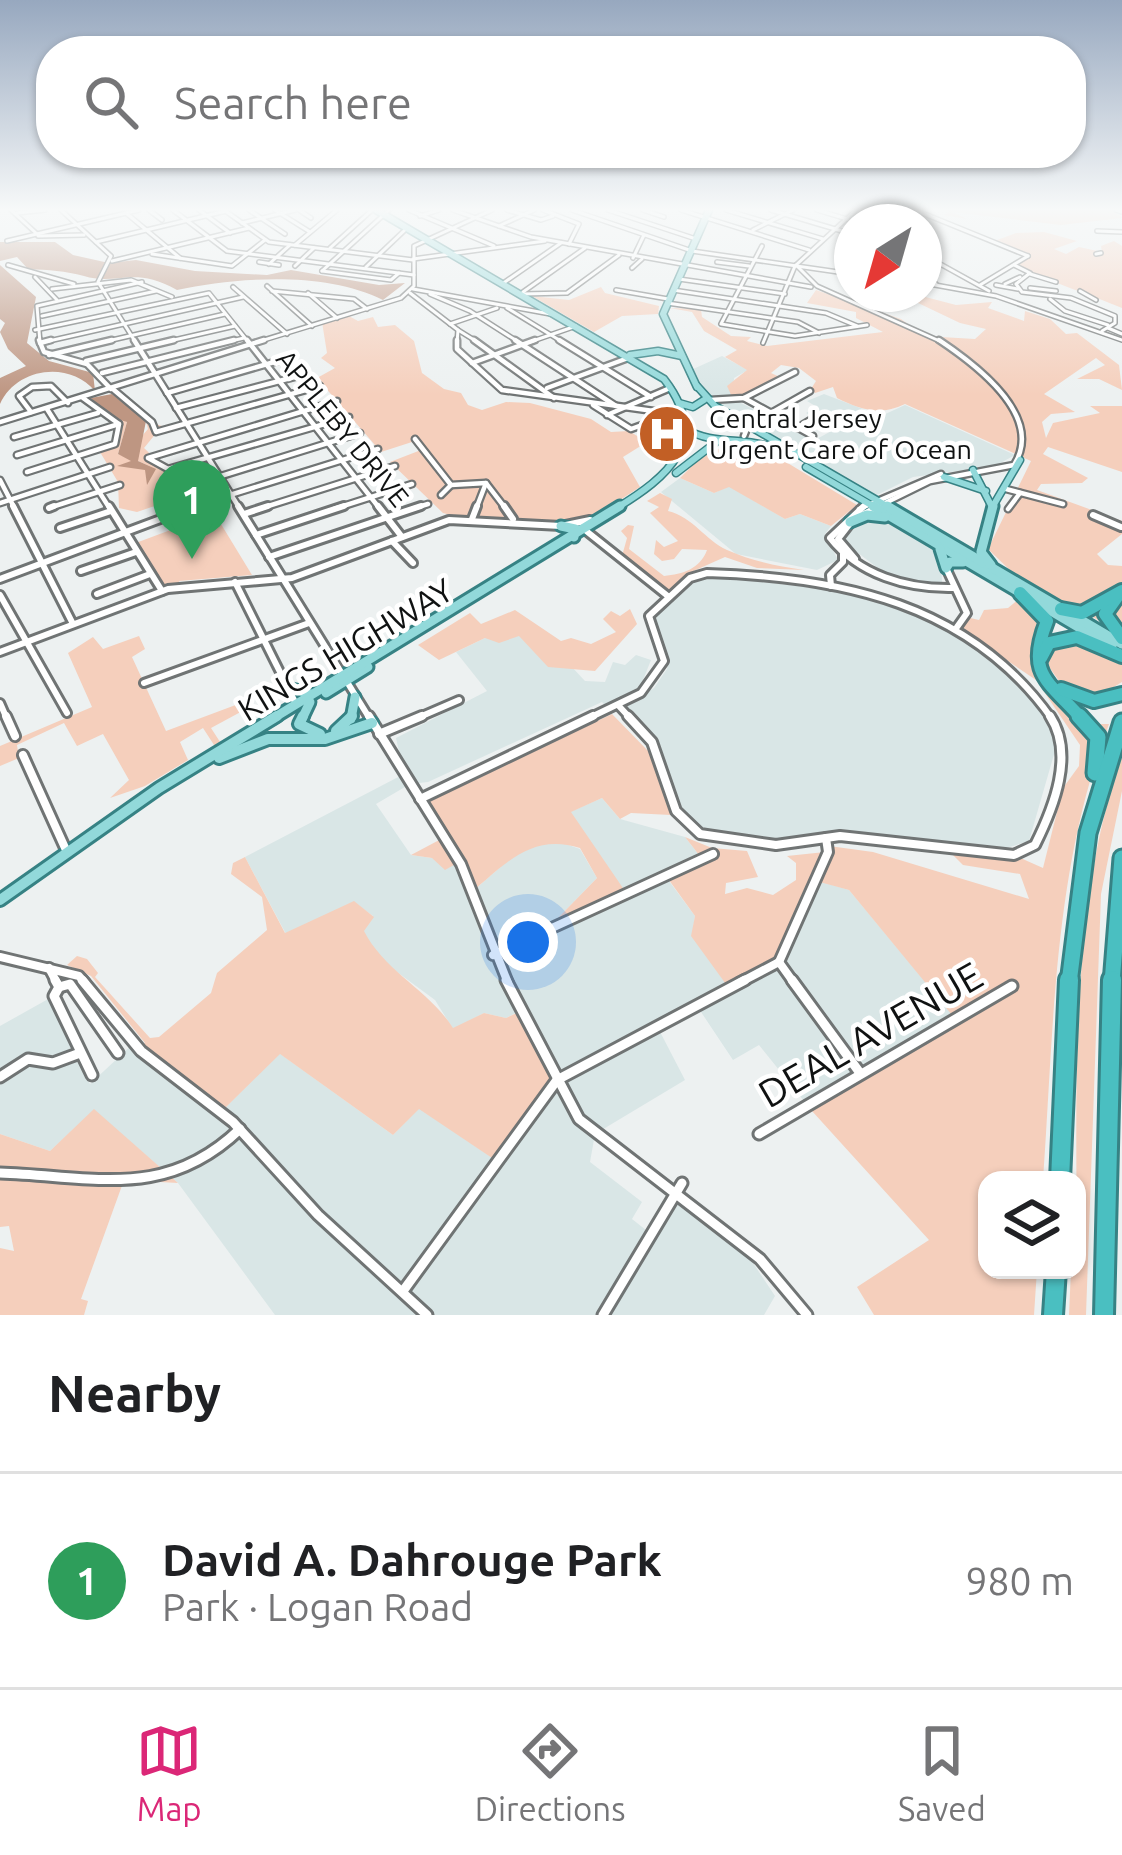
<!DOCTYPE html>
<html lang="en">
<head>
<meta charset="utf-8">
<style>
	:root { --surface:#fff; --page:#f2f2f2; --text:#202124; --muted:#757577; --line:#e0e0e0; --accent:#db2777 }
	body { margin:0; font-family:Ubuntu,sans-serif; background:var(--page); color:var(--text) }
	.controls { position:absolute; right:36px; bottom:36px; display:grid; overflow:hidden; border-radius:24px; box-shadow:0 3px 9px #0004 }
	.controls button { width:108px; height:108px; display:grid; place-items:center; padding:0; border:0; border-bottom:3px solid var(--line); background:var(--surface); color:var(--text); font:60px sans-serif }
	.compass { position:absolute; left:834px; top:204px; width:108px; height:108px; border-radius:50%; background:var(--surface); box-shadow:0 3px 9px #0004; rotate:217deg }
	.you { position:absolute; left:528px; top:942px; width:42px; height:42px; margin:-30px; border:9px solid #fff; border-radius:50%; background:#1a73e8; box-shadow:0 0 0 18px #1a73e833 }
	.badge { display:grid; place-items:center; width:78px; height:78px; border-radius:50%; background:var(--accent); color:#fff; font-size:39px; font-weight:700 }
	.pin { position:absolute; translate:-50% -99px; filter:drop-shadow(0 3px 6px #0008) }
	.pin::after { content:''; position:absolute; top:63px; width:42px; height:36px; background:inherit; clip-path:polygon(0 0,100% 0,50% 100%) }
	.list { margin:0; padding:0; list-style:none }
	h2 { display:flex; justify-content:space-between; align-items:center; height:156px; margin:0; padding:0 48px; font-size:51px }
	h2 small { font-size:39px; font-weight:400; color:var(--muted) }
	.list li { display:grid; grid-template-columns:78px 1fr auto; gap:36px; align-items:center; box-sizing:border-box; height:216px; padding:0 48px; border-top:3px solid var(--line) }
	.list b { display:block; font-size:45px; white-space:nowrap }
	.list p { margin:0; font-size:39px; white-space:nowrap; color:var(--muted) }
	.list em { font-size:39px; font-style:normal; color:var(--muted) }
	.icon { flex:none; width:66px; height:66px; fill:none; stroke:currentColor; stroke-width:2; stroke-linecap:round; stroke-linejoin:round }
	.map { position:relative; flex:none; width:1122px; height:1315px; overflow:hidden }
	.search { position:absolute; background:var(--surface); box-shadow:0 3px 9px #0004; left:36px; right:36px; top:36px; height:132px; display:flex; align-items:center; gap:30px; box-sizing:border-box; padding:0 42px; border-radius:48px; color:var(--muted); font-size:45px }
	.sheet { height:372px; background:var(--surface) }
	nav { display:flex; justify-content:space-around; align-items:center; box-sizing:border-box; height:168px; border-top:3px solid var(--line); background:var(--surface); font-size:33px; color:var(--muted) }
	nav a { display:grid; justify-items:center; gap:6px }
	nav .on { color:var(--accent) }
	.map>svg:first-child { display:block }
</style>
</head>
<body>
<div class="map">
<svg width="1122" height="1315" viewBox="0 0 1122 1315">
	<rect width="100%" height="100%" fill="#edf1f1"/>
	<g fill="#d9e6e6">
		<path d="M722 356 748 370 734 378 733 399 815 440 835 429 806 413 817 407 807 401 824 394 881 416 905 405 1015 455 995 466 913 477 875 496 713 403 691 370Z"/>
		<path d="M680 478 714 493 729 486 785 519 800 514 831 526 825 534 838 560 817 570 736 554 661 492Z"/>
		<path d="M881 517 941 552 942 583 910 582 879 569 840 539 844 529 866 518Z"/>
		<path d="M714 576 862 594 910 608 984 650 1014 677 1048 721 1057 744 1029 841 997 851 873 835 775 841 701 831 680 810 655 742 623 707 654 688 667 669 668 658 652 626 655 615 693 580Z"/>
		<path d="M519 635 548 666 570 665 585 681 605 682 613 662 625 665 636 655 651 660 637 695 609 709 602 702 428 782 410 784 376 804 411 855 459 862 473 891 519 851 554 840 580 849 597 878 559 917 626 894 570 812 602 798 620 819 685 837 703 860 666 877 695 916 692 936 816 880 849 890 953 1015 812 1111 759 1045 733 1060 697 1006 657 1026 685 1080 595 1134 590 1162 642 1202 632 1219 651 1234 674 1194 739 1242 775 1296 764 1315H275L178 1183 94 1110 50 1151 0 1134V1026L50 998 90 1084 134 1043 221 1112 279 1053 393 1135 419 1108 497 1161 520 1011 506 1018 484 1013 453 1029 435 1000 378 958 363 931 373 916 354 902 286 934 245 857 404 774 396 738 487 691 456 652 485 638Z"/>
	</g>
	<g fill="#f5cfbc">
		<path d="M946 210H1112L1122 218 1061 225 952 212 967 219 944 215 950 212Z"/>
		<path d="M1044 232 1077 241 1054 249 1066 254 1079 247 1102 252 1101 246 1114 241 1122 246V308C1094 296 1049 282 1019 265L1029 257 992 242 1016 233Z"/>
		<path d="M601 287 605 293 659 306 658 314 622 316 594 332 532 296 569 300Z"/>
		<path d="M816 290 901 319 924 336 975 339 986 329 960 323 916 302 914 294 956 305 992 302 988 308 1024 321 1025 311 1050 319 1066 334 1077 333 1119 365 1122 390 1099 379H1077L1105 365 1096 358 1044 394 1075 412 1051 414 1042 422 1046 438 1053 423 1100 413 1090 406H1122V472L1048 447 1043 454 1088 478 1082 483 1041 484 1037 490 1122 521V534L1097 554 1108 565 1122 566V633L1015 575 988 549 1031 461 905 404C880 416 861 410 837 398L833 387 815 393 811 389 816 381 799 368 781 365 771 373 782 378 746 399H733L727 386 747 370 725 357 737 350 704 331 692 312 670 308 701 309 702 317 731 336 751 337 747 341 767 346 883 332 856 318V312L807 303Z"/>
		<path d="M347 315 358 321 373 317 378 327 395 325 414 341 422 373 444 389 461 393 468 405 482 410 506 402 530 403 591 419 611 432 629 431 647 442 623 457 640 487 606 509 566 524 459 517 443 513 390 462 421 450 412 442 381 452 317 378 335 368 321 358 327 353 322 322Z"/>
		<path d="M93 404 127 422 118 454 156 469 138 461 137 442 148 429 146 421 162 426 144 448 165 468 181 497 137 512 119 508 118 482 100 452 119 440 121 425Z"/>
		<path d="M744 440 756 444 857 505 831 526 800 514 785 519 729 487 714 493 680 478 704 454Z"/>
		<path d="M660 493 672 499 668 511C693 517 705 540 727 550 752 561 776 566 804 570L757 568 725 557 689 573 690 580 669 598 622 556 627 538 621 531 628 525 634 526 629 549 664 576C683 574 700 569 707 550L682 549 674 559 662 561 654 554 656 540 664 547 678 541 650 513 659 507 647 501Z"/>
		<path d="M210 506 252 575 179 581 182 587 163 592 133 544 192 522 188 511Z"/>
		<path d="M1019 599 1043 622 1031 667 1086 724H1109C1053 870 1054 1026 1043 1180H987V1270H1037L1034 1315H874L857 1287 929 1240 812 1111 952 1015 849 890 816 881 780 957 728 987 691 936 695 916 666 876 703 860 685 837 712 848 747 851 758 877 726 883 725 894 747 888 773 895 796 880V863L787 856 825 852 829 846 873 852 1029 899 1020 874 963 865 952 854 1014 855 1043 868 1063 788 1079 766 1080 745 1036 680 956 626 966 617 979 620 984 610 1008 608Z"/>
		<path d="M630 609 637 624 595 671 548 667 519 636 499 643 485 638 439 660 418 645 470 613 481 624 515 610 561 641 571 638 591 644 616 632 603 619 611 611 620 616Z"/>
		<path d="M139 636 145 649 132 657 166 731 241 703 242 696 248 708 211 728 222 745 216 748 203 728 180 742 188 760 145 786 110 798 129 780 103 734 77 746 64 723 17 745 19 758 0 766V746L92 707 68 653 93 637 103 649Z"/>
		<path d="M1066 642H1086L1122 660V682L1099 696 1062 685 1047 664 1051 648Z"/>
		<path d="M612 714 653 756 671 815 631 813 620 819 602 798 571 812 627 894 560 925 559 917 597 878 580 848C533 833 507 862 472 892L459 862 445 870 432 858 411 855 443 838 430 801Z"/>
		<path d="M1122 757V791L1101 894 1086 1315H1069L1071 1270H1077C1077 1112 1067 908 1122 757Z"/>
		<path d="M245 857 285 933 354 901 374 917 364 931C385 972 428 989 453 1028L484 1013 506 1018 521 1011 556 1077 498 1162 419 1109 393 1135 280 1054 221 1112 134 1043H145L91 976 67 965 77 956 87 959 98 973 95 977 150 1038 159 1037 211 993 217 973 267 930 262 897 231 874 233 863Z"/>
		<path d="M94 1109 178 1183 124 1180 81 1299 88 1301 84 1315H0V1248L14 1251 9 1226 0 1227V1134L50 1151Z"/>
	</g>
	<g fill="#be9682">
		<path d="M0 242H55L73 255 109 263 136 260 195 271 267 275 291 270 379 285 405 283 383 300C326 271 237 277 177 290 134 265 117 286 84 276 65 271 49 270 28 269L17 257 0 261Z"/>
		<path d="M0 265 36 297 27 343 49 361 93 373 95 391C69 360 16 368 0 404V378L26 366 8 349 0 332 5 323 0 319Z"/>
		<path d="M112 394 146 421 138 461 156 469 147 485 145 470 117 466 131 461 118 454 127 422 107 416 91 398Z"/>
	</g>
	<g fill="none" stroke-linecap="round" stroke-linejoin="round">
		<g stroke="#707474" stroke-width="6">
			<g id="minor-far4">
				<path d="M11 210 37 234"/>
				<path d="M61 210 111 256 98 282 136 343"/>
				<path d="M149 210 162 220"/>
				<path d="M173 210 227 251 414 275"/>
				<path d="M199 210 230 233"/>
				<path d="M224 210 269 242 413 260"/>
				<path d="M249 210 285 234"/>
				<path d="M275 210 310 232"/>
				<path d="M299 210 311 218"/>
				<path d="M409 210 494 246"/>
				<path d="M453 210 531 237 811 287"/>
				<path d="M507 210 541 220 553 216"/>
				<path d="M543 210 579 224 569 244"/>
				<path d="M572 210 692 251 852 274"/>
				<path d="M608 210 696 239"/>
				<path d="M643 210 664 217"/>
				<path d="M681 210 809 250"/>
				<path d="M726 210 823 239"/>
				<path d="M771 210 852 234"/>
				<path d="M817 210 847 219"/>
				<path d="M915 210 1028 256"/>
				<path d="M1116 210 1122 212"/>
				<path d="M17 213 45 210"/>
				<path d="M126 213 180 258"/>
				<path d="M420 216 439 210"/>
				<path d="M242 223 295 210"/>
				<path d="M499 226 534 210"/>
				<path d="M753 230 793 210"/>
				<path d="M1097 231 1122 232"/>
				<path d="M38 236 84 235"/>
				<path d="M7 241 139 210"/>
				<path d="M96 242 226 211"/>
				<path d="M295 245 337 210"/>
				<path d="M762 246 721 324 795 336 867 325"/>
				<path d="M330 248 372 210"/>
				<path d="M152 254 232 266 265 240"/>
				<path d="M1096 254 1101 253"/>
				<path d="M924 255 989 291"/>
				<path d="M633 258 644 235"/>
				<path d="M413 259 545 241"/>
				<path d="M112 261 249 228"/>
				<path d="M259 262 279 265"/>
				<path d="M717 262 749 266"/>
				<path d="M269 264 290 245"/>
				<path d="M8 265 74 284"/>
				<path d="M796 265 817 286 944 343"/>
				<path d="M1014 265 1030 273 1016 284 1022 292 1071 298 1115 316V323L1102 331"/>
				<path d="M295 266 314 248"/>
				<path d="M366 267 407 228"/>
				<path d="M632 268 642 259"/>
				<path d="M322 271 389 210"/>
				<path d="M322 271 391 280 399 273"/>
				<path d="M924 272 936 284"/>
				<path d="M1030 274 1056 282"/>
				<path d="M35 277 57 300"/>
				<path d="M679 279 785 294"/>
				<path d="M924 283 996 296 1122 340"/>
				<path d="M502 284 561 243"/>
				<path d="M1005 284 1020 277"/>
				<path d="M980 285 1028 256"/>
				<path d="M996 285 1018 289"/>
				<path d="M267 286 312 326"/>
				<path d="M233 287 287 334"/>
				<path d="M1030 288 1056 291"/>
				<path d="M52 289 131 280 172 297"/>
				<path d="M413 289 556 315"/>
				<path d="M616 290 668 299"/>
				<path d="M673 290 826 313 857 326"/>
				<path d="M272 291 354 299 367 309"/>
				<path d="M1080 291 1096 300"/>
				<path d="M523 292 585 248"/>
				<path d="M308 293 337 318"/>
				<path d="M410 293 458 330 457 343"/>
				<path d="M430 294 470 311 520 343"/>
				<path d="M522 294 567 293 619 255"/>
				<path d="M1050 299 1065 311 1108 325"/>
				<path d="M667 303 798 322 819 333"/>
				<path d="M507 308 564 343"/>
				<path d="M42 316 156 291"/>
				<path d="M450 324 497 308"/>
				<path d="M1108 328 1122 334"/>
				<path d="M35 330 209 293 249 343"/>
				<path d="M458 330 479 343"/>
				<path d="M40 343 243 297"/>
				<path d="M40 343 37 306 142 282"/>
				<path d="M99 343 225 314"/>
				<path d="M161 343 235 326"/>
				<path d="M222 343 244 338"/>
				<path d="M254 343 401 298 414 286V246L492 210"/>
				<path d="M527 343 576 326"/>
				<path d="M763 343 795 266 856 210"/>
			</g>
		</g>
		<g stroke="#707474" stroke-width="9">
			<g id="minor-far3">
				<path d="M39 340 44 352 87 364 111 389"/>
				<path d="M134 340 240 509"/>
				<path d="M247 340 380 509"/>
				<path d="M457 340V349L502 390 668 413"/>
				<path d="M474 340 554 398"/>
				<path d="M515 340 616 406"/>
				<path d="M559 340 651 397"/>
				<path d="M40 343 51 340"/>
				<path d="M49 355 112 340"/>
				<path d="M86 361 174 340"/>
				<path d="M472 363 535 340"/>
				<path d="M102 373 234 340"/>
				<path d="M547 388 628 358"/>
				<path d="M114 390 152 422 156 432 320 386 306 374 176 408"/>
				<path d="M167 393 288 358"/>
				<path d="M744 398 813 436"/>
				<path d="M710 400 744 398 795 372"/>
				<path d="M337 401 148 458 168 469 349 417"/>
				<path d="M593 405 631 429 680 411"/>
				<path d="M47 409 110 509"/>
				<path d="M31 412 19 396 32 387 51 386 68 403"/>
				<path d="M607 415 670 388"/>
				<path d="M0 422 264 340"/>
				<path d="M797 428 812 419"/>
				<path d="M744 436 748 426 810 391"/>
				<path d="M14 437 98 413"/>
				<path d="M415 439 451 485 486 483 506 509"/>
				<path d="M17 455 119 424"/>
				<path d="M27 472 115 444 119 424 83 398"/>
				<path d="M0 480 15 509"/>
				<path d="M1006 489 1063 504"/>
				<path d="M176 490 360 433"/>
				<path d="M441 495 451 485"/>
				<path d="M0 503 110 467"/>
				<path d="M204 503 378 449"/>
				<path d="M49 508 120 485"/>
				<path d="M259 509 395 466"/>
				<path d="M334 509 412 484"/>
				<path d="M412 509 428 504"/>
				<path d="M476 509 486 483"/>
				<path d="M859 509 941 474"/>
				<path d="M873 509 930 481 1014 465C1045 416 975 364 939 340"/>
				<path d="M1008 509 1020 493"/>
			</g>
		</g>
		<g stroke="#707474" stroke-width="12">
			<g id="minor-far2">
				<path d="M13 506 73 624"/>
				<path d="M109 506 162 591"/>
				<path d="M238 506 370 719"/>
				<path d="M378 506 402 537"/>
				<path d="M504 506 513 519"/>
				<path d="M864 506 830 538C859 575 907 589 953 588"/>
				<path d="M49 508 54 506"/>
				<path d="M244 514 268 506"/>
				<path d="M864 514 879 506"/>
				<path d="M1093 515 1121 527"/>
				<path d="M472 519 477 506"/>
				<path d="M852 521 838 539 855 559"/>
				<path d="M60 528 111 511"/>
				<path d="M585 530 669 597"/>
				<path d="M256 535 344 506"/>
				<path d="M392 541 413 563"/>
				<path d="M269 557 421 506"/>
				<path d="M946 568 967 613 957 627"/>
				<path d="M81 571 136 552"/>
				<path d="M0 579 190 508"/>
				<path d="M235 582 296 704"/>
				<path d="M831 586 830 575 843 562V554"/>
				<path d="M97 594 150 574"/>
				<path d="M0 595 67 713"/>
				<path d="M0 652 168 589 292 578 449 520 561 526 590 520"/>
				<path d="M144 683 309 623"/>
				<path d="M0 703 7 719"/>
				<path d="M618 705 631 719"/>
				<path d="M415 719 459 700"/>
				<path d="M587 719 641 693 664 661 649 616 690 578 707 573C841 577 970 603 1052 719"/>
			</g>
		</g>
		<g stroke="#707474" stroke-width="14">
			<g id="minor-far1">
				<path d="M6 716 15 736"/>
				<path d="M369 716 461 864 508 983"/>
				<path d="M628 716 652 742 676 811 700 834 776 845 840 836 1014 855 1035 845C1054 807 1075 754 1050 716"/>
				<path d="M379 734 422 716"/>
				<path d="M23 755 66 850"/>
				<path d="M420 799 593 716"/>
				<path d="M493 955 713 854"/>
				<path d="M0 957 79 976 85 983"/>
				<path d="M779 962 794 983"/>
				<path d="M779 962 828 852 826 838"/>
				<path d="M49 968 57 983"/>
				<path d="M739 983 779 962"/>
			</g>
		</g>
		<g stroke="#707474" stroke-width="15">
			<g id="minor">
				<path d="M55 980 59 987 54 996 92 1075"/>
				<path d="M82 980 141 1051 233 1122 318 1215 427 1315"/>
				<path d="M506 980 579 1119 760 1259 807 1315"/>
				<path d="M792 980 860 1073"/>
				<path d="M59 987 70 984 118 1053"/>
				<path d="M0 1077 28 1059 53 1063 80 1053"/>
				<path d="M759 1134 1012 986"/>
				<path d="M0 1173C94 1176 165 1201 240 1129"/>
				<path d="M403 1291 557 1080 745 980"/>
				<path d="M603 1315 682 1183"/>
			</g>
		</g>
		<g stroke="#368284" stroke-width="9">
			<g id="major-far2">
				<path d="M376 210 664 379C712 441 668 477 615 509"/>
				<path d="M630 355 658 351 682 356"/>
				<path d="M697 386 715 406 892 509"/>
				<path d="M697 387 663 314 709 210"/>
				<path d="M679 403 693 407 704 400"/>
				<path d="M686 429C713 446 746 436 776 449"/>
				<path d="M806 467 878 509"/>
				<path d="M973 470 993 509"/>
				<path d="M676 473 719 440"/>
				<path d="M944 477 986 491"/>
				<path d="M993 506 1020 460"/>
			</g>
		</g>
		<g stroke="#368284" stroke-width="15">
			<g id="major-far1">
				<path d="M873 506 1112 647"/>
				<path d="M887 506 1122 644"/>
				<path d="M850 522 867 515 885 517"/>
				<path d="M561 526 575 529 574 537"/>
				<path d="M940 549 946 568 950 562H963"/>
				<path d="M991 565 981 552 993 506"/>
				<path d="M292 689 311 694"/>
				<path d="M326 693 368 667"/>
				<path d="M272 719 620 506"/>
				<path d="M302 719 310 702"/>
				<path d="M351 719 355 697"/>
			</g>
		</g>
		<g stroke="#368284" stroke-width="16">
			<g id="major">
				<path d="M303 716 299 724 320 734"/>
				<path d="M336 731 352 716"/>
				<path d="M219 758 268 739H325L372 723"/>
				<path d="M0 900 159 788 277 716"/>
			</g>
		</g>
		<g stroke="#368284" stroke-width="18">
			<g id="highway-far2">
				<path d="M1020 593 1047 621C1026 674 1047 680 1082 719"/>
				<path d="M1117 597 1105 614 1122 638"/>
				<path d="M1061 609 1082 613 1122 591"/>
				<path d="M1041 658 1049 643 1077 637 1122 656"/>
				<path d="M1061 689 1094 701 1122 694"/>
			</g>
		</g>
		<g stroke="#368284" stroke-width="21">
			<g id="highway-far1">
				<path d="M1079 716 1098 737 1095 773"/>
				<path d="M1069 983 1088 833 1122 722"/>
				<path d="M1112 983 1122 858"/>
			</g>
		</g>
		<g stroke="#368284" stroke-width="24">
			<g id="highway">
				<path d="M1060 1180 1069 980"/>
				<path d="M1053 1315 1056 1270"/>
				<path d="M1104 1315 1112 980"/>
			</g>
		</g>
		<use href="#minor-far4" stroke="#fff" stroke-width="3"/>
		<use href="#minor-far3" stroke="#fff" stroke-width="4.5"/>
		<use href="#minor-far2" stroke="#fff" stroke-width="6"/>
		<use href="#minor-far1" stroke="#fff" stroke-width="8"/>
		<use href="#minor" stroke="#fff" stroke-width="9"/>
		<use href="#major-far2" stroke="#92d9da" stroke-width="6"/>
		<use href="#major-far1" stroke="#92d9da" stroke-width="9"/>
		<use href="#major" stroke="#92d9da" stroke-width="10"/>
		<use href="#highway-far2" stroke="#4abfc1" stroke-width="12"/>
		<use href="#highway-far1" stroke="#4abfc1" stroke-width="15"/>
		<use href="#highway" stroke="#4abfc1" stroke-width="18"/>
	</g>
	<linearGradient id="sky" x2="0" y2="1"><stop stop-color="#97a8bf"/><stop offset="0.53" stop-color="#f7f9f9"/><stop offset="1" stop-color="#f7f9f9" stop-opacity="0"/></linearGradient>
	<rect width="1122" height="395" fill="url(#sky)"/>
	<defs>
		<g id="hospital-disc" transform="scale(3)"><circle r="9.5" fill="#c25f25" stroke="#fff"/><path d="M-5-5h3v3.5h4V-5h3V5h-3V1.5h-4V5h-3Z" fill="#fff"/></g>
	</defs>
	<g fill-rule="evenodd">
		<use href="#hospital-disc" x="667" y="434"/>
	</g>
	<g text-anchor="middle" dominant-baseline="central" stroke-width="9" stroke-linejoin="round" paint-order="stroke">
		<g font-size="27" fill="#101212" stroke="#fff" text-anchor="start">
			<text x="709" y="418">Central Jersey<tspan x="709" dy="31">Urgent Care of Ocean</tspan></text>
		</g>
		<g font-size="27" fill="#101212" stroke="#fff">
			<text transform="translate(343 428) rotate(51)">APPLEBY DRIVE</text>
		</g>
		<g font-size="33" fill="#101212" stroke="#fff">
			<text transform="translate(345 649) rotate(-31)">KINGS HIGHWAY</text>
		</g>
		<g font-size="39" fill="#101212" stroke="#fff">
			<text transform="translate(870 1034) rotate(-30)">DEAL AVENUE</text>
		</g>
	</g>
</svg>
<div class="controls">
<button><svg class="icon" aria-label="layers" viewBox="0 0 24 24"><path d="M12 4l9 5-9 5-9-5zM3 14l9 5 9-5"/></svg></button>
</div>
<svg class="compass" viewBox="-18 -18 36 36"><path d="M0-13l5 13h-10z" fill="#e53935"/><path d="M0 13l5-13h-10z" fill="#757577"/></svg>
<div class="you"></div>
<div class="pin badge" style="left:192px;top:559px;background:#2e9e5b">1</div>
<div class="search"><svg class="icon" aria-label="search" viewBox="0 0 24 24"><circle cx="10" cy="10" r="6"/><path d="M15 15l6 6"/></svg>Search here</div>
</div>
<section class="sheet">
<h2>Nearby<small></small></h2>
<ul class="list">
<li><span class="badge" style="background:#2e9e5b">1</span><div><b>David A. Dahrouge Park</b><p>Park · Logan Road</p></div><em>980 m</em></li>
</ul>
</section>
<nav>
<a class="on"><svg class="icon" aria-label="map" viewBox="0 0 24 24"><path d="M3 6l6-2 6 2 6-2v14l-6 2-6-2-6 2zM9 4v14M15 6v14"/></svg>Map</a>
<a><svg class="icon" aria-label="directions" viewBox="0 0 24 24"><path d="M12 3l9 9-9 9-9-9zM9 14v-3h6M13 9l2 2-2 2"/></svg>Directions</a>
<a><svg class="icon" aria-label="saved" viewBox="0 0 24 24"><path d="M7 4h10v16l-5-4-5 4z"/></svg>Saved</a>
</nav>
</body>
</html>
